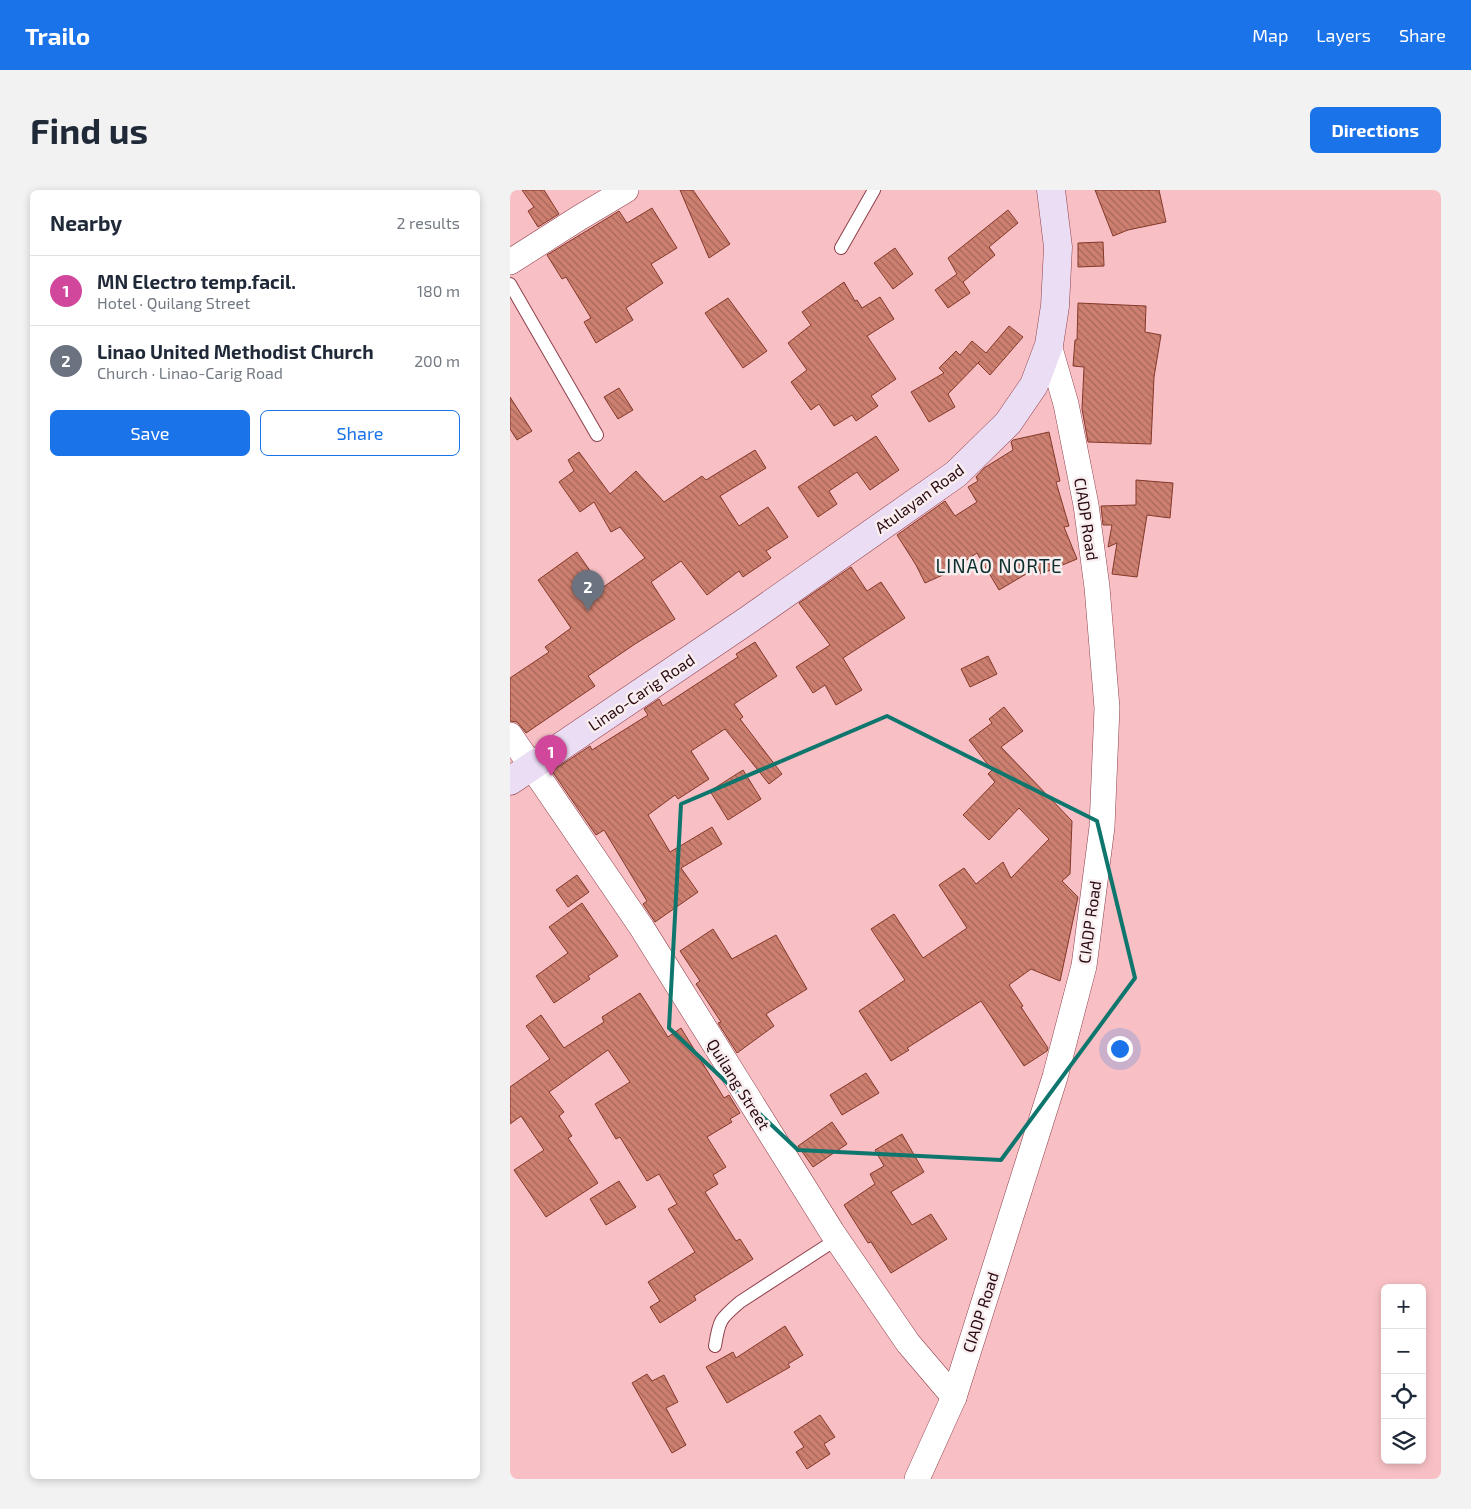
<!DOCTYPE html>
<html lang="en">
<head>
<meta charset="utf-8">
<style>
	:root { --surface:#fff; --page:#f2f2f3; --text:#1f2937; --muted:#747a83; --line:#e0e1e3; --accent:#1a73e8 }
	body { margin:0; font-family:"Exo 2",sans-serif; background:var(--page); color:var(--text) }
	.controls { position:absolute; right:15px; bottom:15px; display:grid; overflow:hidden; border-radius:8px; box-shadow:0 2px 8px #0003 }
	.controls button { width:45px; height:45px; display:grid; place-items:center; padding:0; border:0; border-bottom:1px solid var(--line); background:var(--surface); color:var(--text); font:25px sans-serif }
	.you { position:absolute; left:609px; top:858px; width:18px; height:18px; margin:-12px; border:4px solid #fff; border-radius:50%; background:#1a73e8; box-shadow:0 0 0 8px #1a73e833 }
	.badge { display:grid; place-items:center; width:32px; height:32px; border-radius:50%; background:var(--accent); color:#fff; font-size:16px; font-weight:700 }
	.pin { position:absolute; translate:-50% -41px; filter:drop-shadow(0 1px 2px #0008) }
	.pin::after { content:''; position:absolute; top:26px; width:18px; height:15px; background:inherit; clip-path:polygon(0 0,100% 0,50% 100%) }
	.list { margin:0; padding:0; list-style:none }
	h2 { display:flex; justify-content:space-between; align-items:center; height:65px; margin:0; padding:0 20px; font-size:21px }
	h2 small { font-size:16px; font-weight:400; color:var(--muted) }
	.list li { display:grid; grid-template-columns:32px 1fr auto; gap:15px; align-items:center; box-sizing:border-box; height:70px; padding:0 20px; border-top:1px solid var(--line) }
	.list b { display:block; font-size:19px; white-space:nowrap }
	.list p { margin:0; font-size:16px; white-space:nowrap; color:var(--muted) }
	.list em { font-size:16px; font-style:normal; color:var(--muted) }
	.actions { display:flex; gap:10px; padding:15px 20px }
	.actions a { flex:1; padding:11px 0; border:1px solid var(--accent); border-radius:8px; text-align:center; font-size:18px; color:var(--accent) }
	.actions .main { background:var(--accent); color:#fff }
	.icon { flex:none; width:28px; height:28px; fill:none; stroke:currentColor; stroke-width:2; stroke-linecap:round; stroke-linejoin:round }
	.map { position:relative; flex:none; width:931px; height:1289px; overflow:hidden; border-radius:8px }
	header { display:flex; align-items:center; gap:30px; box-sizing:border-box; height:70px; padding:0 25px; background:var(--accent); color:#fff }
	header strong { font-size:24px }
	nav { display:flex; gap:28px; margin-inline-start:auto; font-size:18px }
	.intro { display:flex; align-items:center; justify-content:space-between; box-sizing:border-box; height:120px; padding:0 30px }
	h1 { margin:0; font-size:35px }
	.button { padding:12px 22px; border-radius:8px; background:var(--accent); color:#fff; font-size:18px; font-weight:700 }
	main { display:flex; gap:30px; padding:0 30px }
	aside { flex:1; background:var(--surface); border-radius:8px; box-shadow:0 2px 8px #0003 }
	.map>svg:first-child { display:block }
</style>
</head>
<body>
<header>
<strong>Trailo</strong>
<nav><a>Map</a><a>Layers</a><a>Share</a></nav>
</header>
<div class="intro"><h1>Find us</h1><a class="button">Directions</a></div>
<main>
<aside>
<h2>Nearby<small>2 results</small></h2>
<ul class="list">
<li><span class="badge" style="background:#d1479c">1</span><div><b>MN Electro temp.facil.</b><p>Hotel · Quilang Street</p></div><em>180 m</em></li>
<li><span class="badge" style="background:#6b7280">2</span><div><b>Linao United Methodist Church</b><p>Church · Linao-Carig Road</p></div><em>200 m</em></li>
</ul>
<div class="actions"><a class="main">Save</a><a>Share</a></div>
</aside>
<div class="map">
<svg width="931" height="1289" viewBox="0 0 931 1289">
	<defs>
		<pattern id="building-back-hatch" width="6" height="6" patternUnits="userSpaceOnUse" patternTransform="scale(1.25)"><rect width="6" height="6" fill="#cd8070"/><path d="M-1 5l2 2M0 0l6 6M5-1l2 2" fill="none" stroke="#a6675a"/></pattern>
	</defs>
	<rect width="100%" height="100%" fill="#f8c0c5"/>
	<g fill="url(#building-back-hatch)" stroke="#843829">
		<path d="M12 0H34L49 24 28 37 18 21 24 17Z"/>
		<path d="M170 0H183L220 54 199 68Z"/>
		<path d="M585 0H649L656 32 618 40 603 46Z"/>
		<path d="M142 18 167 58 141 74 153 93 116 118 123 130 86 153 74 132 81 128 56 87 52 89 37 65 109 21 117 33Z"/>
		<path d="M498 20 508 33 479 57 485 65 453 92 460 103 438 118 425 100 447 84 438 68Z"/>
		<path d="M593 52 594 76 568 77V53Z"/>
		<path d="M385 58 403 84 383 99 364 73Z"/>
		<path d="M334 92 345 111 347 110 352 118 370 107 384 129 357 146 386 189 361 206 368 216 346 231 342 225 324 236 309 214 301 220 281 192 297 180 278 153 301 135 292 122Z"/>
		<path d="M218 108 257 161 233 178 195 123Z"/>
		<path d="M568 113 636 116 635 142 651 145 644 187 641 254 578 252 572 219 574 177 563 176 565 150H567Z"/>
		<path d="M499 136 513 147 480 185 468 173 470 171 438 204 445 217 419 232 401 202 434 183 429 178 446 161 450 165 462 151 476 163Z"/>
		<path d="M109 198 123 220 108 229 94 207Z"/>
		<path d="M0 207 22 241 7 250 0 239Z"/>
		<path d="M539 242 550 291 546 292 559 336 554 337 567 369 531 384 528 377 489 400 467 363 435 384 415 393 406 375 387 345 435 311 445 326 467 312 458 297 468 291 466 287 474 278 503 260 501 252 503 250Z"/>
		<path d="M366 246 389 280 360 300 347 282 319 301 327 314 308 327 288 297Z"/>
		<path d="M245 260 256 278 210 306 229 336 258 317 278 347 256 361 261 368 233 387 229 381 197 405 171 371 141 392 165 429 125 454 78 486 85 496 16 543 7 532 0 531V488L39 462 35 457 61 438 28 390 67 362 92 398 135 368 110 337 101 342 84 312 70 322 49 292 64 281 58 270 69 262 100 304 126 281 154 312 192 286 196 290Z"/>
		<path d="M626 290 663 293 660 328 637 325 627 387 602 384 607 353 598 357 602 335H593L591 316 626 315Z"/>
		<path d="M341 377 357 401 371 392 395 428 333 468 352 500 326 515 315 495 303 503 286 477 320 455 289 413Z"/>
		<path d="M245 452 267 486 224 514 233 527 230 529 272 584 259 594 215 539 181 561 199 589 168 609 165 605 138 625 160 662 202 637 212 654 171 678 188 702 145 732 133 714 137 711 94 640 86 645 42 581 80 556 82 560 138 525 134 519 149 509 153 516 228 467 226 464Z"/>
		<path d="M478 466 487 484 460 497 451 479Z"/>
		<path d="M494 517 513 541 491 557 562 631 560 684 552 691 568 707 550 791 521 779 499 795 513 816 511 817 538 858 537 861 514 876 471 811 397 858 399 860 381 871 349 821 395 790 361 739 384 724 413 768 457 738 429 695 454 678 466 694 493 672 501 688 539 649 509 618 479 650 453 625 485 592 478 584 482 580 459 550 482 533 479 529Z"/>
		<path d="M233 580 251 609 218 630 200 601Z"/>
		<path d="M67 685 79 702 58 717 46 700Z"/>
		<path d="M72 713 108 766 78 786 80 789 44 813 26 786 58 763 39 737Z"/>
		<path d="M203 739 222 769 266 745 297 799 256 824 264 836 227 863 208 833 211 832 186 794 190 791 170 761Z"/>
		<path d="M130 803 158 847 171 838 214 908 219 905 230 923 220 929 222 932 197 947 216 977 203 985 208 994 195 1002 226 1051 230 1049 243 1069 184 1106 186 1110 150 1133 140 1117 150 1111 138 1092 185 1062 158 1019 167 1014 149 984 137 991 110 947 106 949 85 914 120 892 98 860 39 902 54 922 49 926 62 946 58 948 88 993 36 1027 4 980 34 960 11 926 0 934V897L40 869 16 836 31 825 54 858 94 832 92 827Z"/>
		<path d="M356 883 369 903 332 925 320 905Z"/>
		<path d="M322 932 337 954 303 977 288 956Z"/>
		<path d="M392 944 414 982 381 1002 402 1035 421 1024 437 1049 381 1083 361 1052 358 1053 334 1015 365 994 360 984 374 976 365 960Z"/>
		<path d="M109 991 126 1017 96 1035 80 1009Z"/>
		<path d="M275 1136 293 1165 278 1174 280 1177 217 1213 196 1177 223 1162 226 1168Z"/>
		<path d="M137 1184 142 1191 154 1185 168 1212 156 1218 176 1255 162 1263 122 1193Z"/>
		<path d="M310 1225 325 1247 314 1254 320 1264 297 1279 286 1262 294 1257 284 1242Z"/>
	</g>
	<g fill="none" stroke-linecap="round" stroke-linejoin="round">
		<g stroke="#8f404c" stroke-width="14">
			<g id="lane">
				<path d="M331 58 364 0"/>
				<path d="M0 94 87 245"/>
				<path d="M205 1156C209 1130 210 1129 230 1112L327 1049"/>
			</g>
		</g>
		<g stroke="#8f404c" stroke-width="26">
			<g id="street">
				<path d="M0 72 69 28 116 0"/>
				<path d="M0 545 132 738 322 1042 398 1153 444 1207"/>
				<path d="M407 1289 444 1207 545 887 574 776 592 637 597 518 587 397 576 315 556 214 539 155"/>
			</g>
		</g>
		<g stroke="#8f404c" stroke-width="29">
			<path id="secondary" d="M0 591 238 430 446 284 498 233 524 195 539 155 545 116 548 57 541 0"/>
		</g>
		<use href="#lane" stroke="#fff" stroke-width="12"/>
		<use href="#street" stroke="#fff" stroke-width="25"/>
		<use href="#secondary" stroke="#ebddf3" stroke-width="28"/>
	</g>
	<path fill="none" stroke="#0f766e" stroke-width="4" stroke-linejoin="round" d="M377 526 587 631 625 788 491 970 288 960 159 838 171 614Z"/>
	<g text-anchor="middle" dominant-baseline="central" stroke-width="5" stroke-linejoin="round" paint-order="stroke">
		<g font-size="16" fill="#29090f" stroke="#f8eeef">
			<text transform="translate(409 308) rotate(-36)">Atulayan Road</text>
			<text transform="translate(577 329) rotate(81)">CIADP Road</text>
			<text transform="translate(131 502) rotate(-34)">Linao-Carig Road</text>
			<text transform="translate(579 732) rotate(-82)">CIADP Road</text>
			<text transform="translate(229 894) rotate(58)">Quilang Street</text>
			<text transform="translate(470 1122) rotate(-72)">CIADP Road</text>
		</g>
		<g font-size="19" letter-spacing="1" fill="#0c2f2e" stroke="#f8eeef">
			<text x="489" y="375">LINAO NORTE</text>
		</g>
	</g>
</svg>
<div class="controls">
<button>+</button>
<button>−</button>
<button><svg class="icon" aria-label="locate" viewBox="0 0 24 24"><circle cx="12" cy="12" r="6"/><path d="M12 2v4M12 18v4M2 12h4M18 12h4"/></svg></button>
<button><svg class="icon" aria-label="layers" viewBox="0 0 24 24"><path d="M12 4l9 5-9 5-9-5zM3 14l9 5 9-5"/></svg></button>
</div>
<div class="you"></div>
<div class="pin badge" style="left:41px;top:586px;background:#d1479c">1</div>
<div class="pin badge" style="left:78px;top:421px;background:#6b7280">2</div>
</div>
</main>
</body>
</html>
